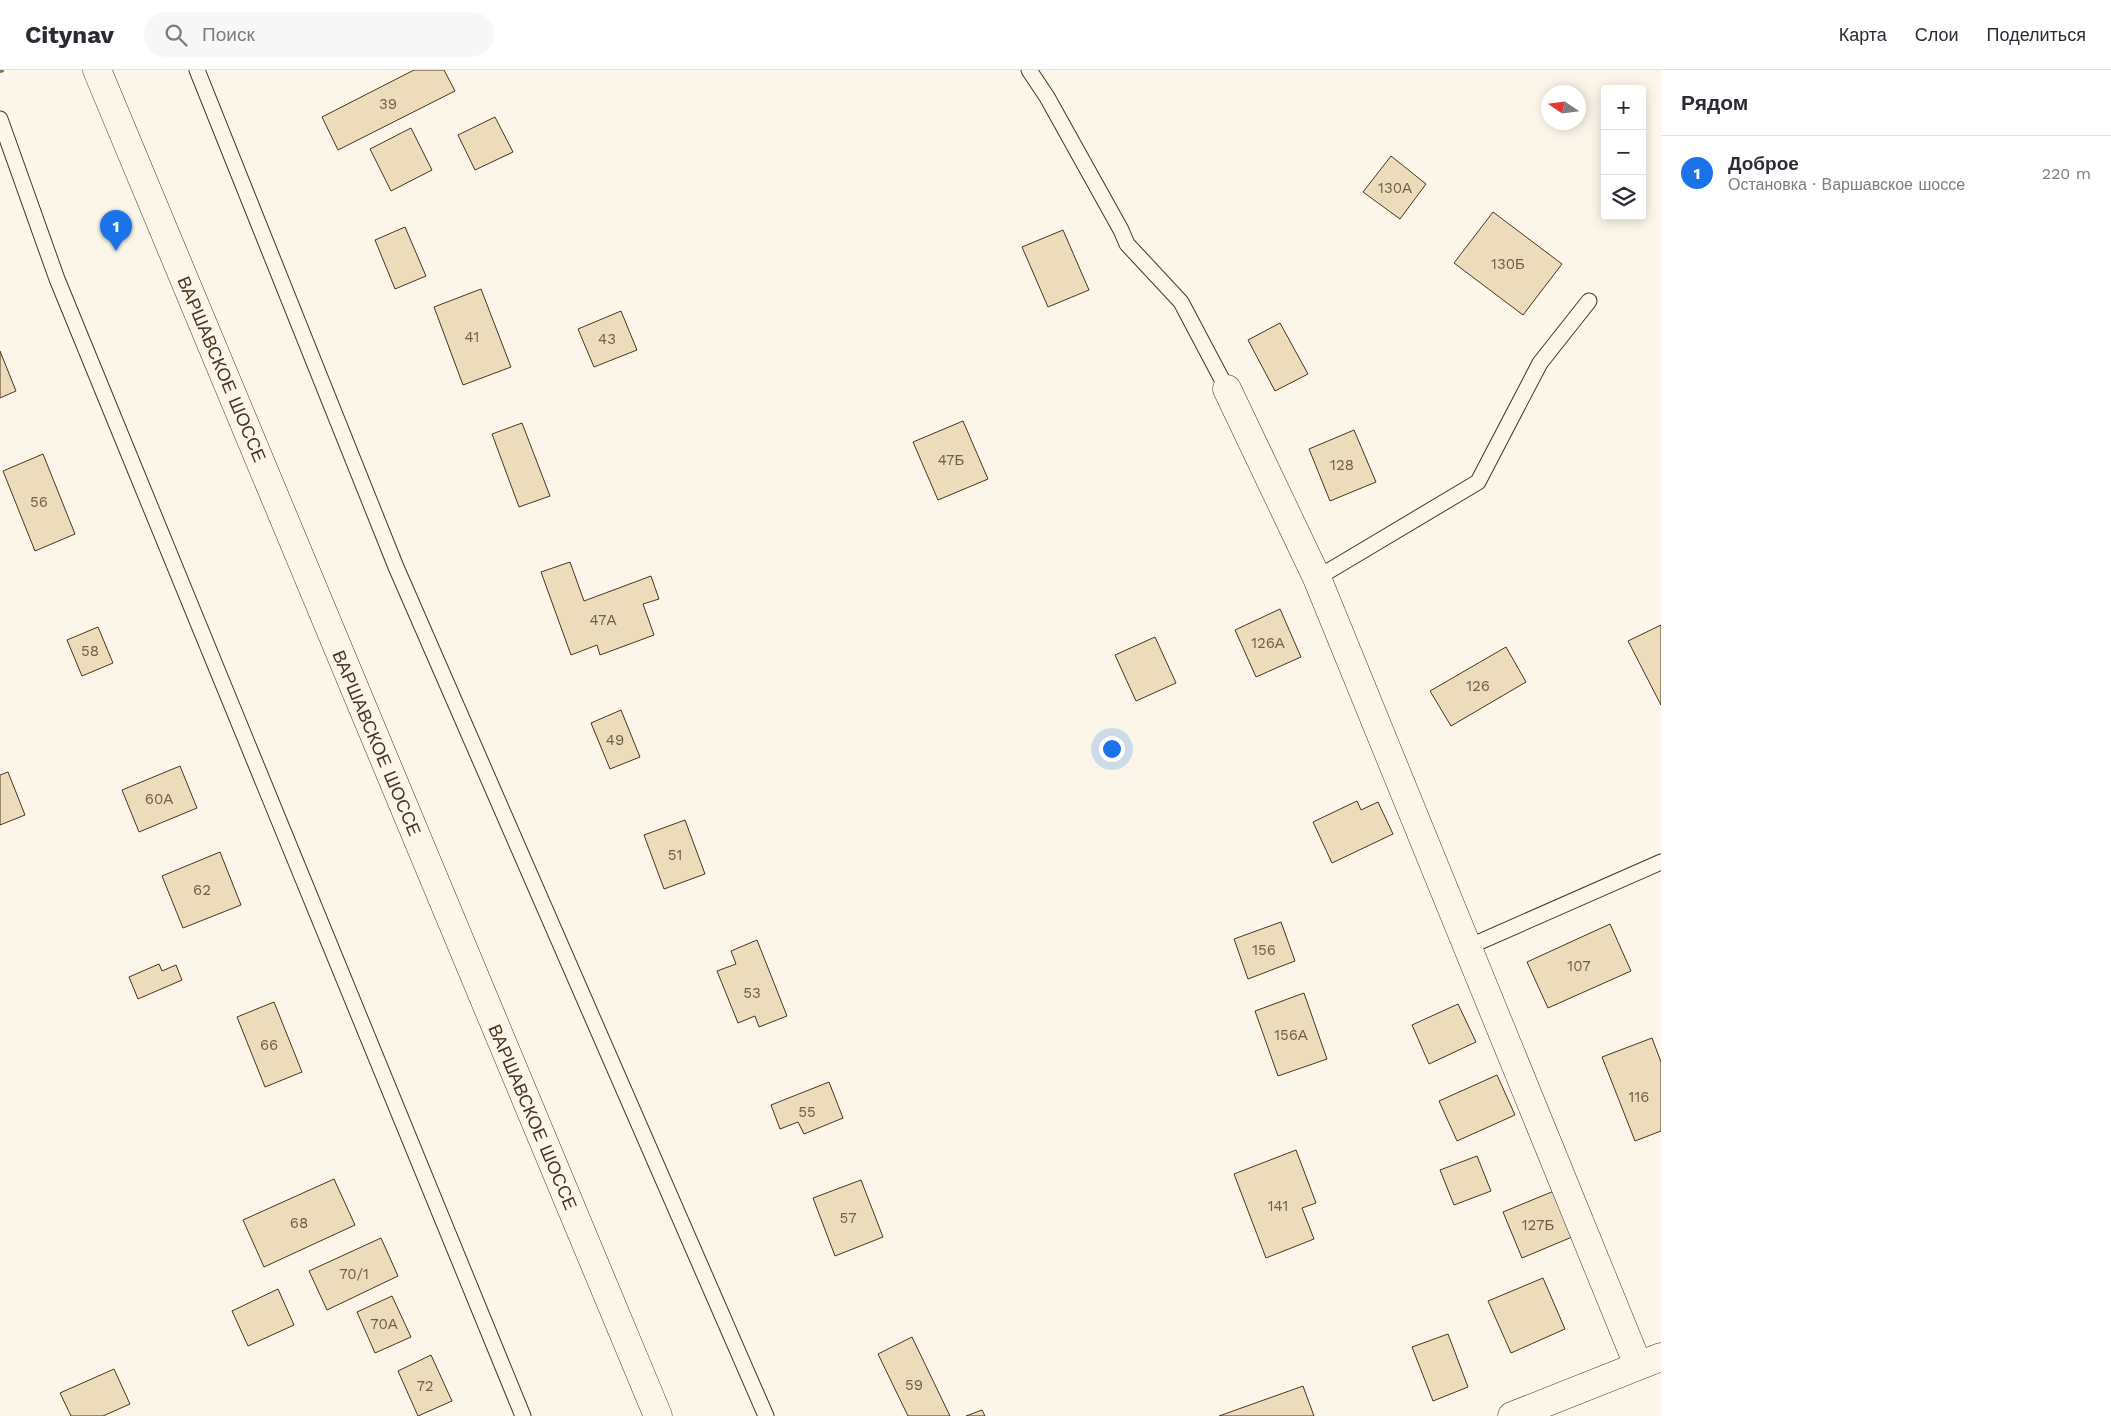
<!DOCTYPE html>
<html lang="ru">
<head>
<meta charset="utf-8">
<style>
	:root { --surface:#fff; --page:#f7f7f7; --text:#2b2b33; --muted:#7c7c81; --line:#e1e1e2; --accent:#1a73e8 }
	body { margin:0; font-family:"Work Sans",sans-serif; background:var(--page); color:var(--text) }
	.controls { position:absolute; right:15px; top:15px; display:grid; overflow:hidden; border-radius:5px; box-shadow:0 2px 12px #0003 }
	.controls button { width:45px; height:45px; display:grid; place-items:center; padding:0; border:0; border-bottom:1px solid var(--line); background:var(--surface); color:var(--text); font:25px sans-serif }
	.compass { position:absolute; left:1541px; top:15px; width:45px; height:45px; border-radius:50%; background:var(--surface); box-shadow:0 2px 12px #0003; rotate:283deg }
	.you { position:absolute; left:1111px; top:678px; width:18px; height:18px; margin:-12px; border:4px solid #fff; border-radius:50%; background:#1a73e8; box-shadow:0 0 0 8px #1a73e833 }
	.badge { display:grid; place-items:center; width:32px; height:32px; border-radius:50%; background:var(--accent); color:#fff; font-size:16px; font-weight:700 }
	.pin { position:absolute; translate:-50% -41px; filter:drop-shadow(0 1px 2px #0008) }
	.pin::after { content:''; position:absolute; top:26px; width:18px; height:15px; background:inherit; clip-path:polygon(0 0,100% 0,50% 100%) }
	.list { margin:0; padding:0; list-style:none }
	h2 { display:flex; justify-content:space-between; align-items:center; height:65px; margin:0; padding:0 20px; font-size:21px }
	h2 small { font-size:16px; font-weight:400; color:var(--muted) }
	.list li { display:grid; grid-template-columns:32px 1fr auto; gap:15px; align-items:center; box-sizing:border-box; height:75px; padding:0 20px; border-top:1px solid var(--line) }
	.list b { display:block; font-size:19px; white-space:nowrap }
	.list p { margin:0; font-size:16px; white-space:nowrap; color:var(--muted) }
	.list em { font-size:16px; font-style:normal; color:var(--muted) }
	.icon { flex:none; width:28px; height:28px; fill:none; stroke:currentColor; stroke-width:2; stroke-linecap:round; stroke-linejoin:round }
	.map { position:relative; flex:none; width:1661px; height:1346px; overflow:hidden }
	header { display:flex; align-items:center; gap:30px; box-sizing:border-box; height:70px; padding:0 25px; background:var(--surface); border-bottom:1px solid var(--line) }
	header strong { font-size:24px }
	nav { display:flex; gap:28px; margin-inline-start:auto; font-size:18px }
	.search { width:350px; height:45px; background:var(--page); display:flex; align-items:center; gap:12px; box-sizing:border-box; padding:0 18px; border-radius:28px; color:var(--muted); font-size:19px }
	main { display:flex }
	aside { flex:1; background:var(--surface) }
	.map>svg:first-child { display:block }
</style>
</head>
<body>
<header>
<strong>Citynav</strong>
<div class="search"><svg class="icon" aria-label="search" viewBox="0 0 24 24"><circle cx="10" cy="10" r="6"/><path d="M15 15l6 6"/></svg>Поиск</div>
<nav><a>Карта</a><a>Слои</a><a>Поделиться</a></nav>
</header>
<main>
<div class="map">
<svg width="1661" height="1346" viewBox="0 0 1661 1346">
	<rect width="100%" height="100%" fill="#fbf6e9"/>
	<g fill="#ecdcbc" stroke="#4a3520">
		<path d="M414 0H444L455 21 338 80 322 47Z"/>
		<path d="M495 47 513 82 475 100 458 65Z"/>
		<path d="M411 58 432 100 391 121 370 79Z"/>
		<path d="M1391 86 1426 114 1400 149 1363 122Z"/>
		<path d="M1493 142 1562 194 1523 245 1454 193Z"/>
		<path d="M405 157 426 206 395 219 375 170Z"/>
		<path d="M1063 160 1089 220 1048 237 1022 177Z"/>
		<path d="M481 219 511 297 463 315 434 237Z"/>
		<path d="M621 241 637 280 594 297 578 259Z"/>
		<path d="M1280 253 1308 304 1275 321 1248 270Z"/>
		<path d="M0 281 16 321 0 328Z"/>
		<path d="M963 351 988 409 938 430 913 372Z"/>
		<path d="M522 353 550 426 519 437 492 364Z"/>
		<path d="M1354 360 1376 412 1330 431 1309 379Z"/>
		<path d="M43 384 75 464 35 481 3 401Z"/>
		<path d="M570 492 584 531 651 506 659 529 643 534 654 565 600 585 597 575 571 585 541 502Z"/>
		<path d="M1280 539 1301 587 1256 607 1235 560Z"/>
		<path d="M1661 555V635L1628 571Z"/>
		<path d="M98 557 113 593 82 606 67 570Z"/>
		<path d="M1155 567 1176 613 1136 631 1115 585Z"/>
		<path d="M1506 577 1526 612 1451 656 1430 621Z"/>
		<path d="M621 640 640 687 610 699 591 653Z"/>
		<path d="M180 696 197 738 139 762 122 720Z"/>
		<path d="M8 702 25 745 0 755V705Z"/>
		<path d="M1357 731 1361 740 1378 732 1393 764 1332 793 1313 752Z"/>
		<path d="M685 750 705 804 664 819 644 765Z"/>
		<path d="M220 782 241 835 183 858 162 806Z"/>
		<path d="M1281 852 1295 891 1248 909 1234 869Z"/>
		<path d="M1610 854 1631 901 1548 938 1527 892Z"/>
		<path d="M757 870 787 946 759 957 755 946 738 953 717 901 736 894 731 881Z"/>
		<path d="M159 894 162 901 176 895 182 910 138 929 129 907Z"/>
		<path d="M1304 923 1327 989 1278 1006 1255 941Z"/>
		<path d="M274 932 302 1002 265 1017 237 947Z"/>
		<path d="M1458 934 1476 972 1429 994 1412 955Z"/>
		<path d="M1652 968 1661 992V1061L1635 1071 1602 987Z"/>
		<path d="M1497 1005 1515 1045 1457 1071 1439 1031Z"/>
		<path d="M829 1012 843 1048 804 1064 798 1052 780 1059 771 1035Z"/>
		<path d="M1296 1080 1316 1133 1302 1138 1314 1169 1266 1188 1234 1104Z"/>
		<path d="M1477 1086 1491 1121 1454 1135 1440 1100Z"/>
		<path d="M334 1109 355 1155 264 1197 243 1150Z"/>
		<path d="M861 1110 883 1167 835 1186 813 1128Z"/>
		<path d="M1554 1121 1572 1167 1522 1188 1503 1142Z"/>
		<path d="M381 1168 398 1206 327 1240 309 1201Z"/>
		<path d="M1543 1208 1565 1259 1511 1283 1488 1231Z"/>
		<path d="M278 1219 294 1255 248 1276 232 1241Z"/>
		<path d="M392 1226 411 1267 375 1283 357 1242Z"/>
		<path d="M1448 1264 1468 1317 1433 1331 1412 1277Z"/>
		<path d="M912 1267 950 1346H908L878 1284Z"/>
		<path d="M431 1285 452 1331 418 1346 398 1301Z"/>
		<path d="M114 1299 130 1334 103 1346H71L60 1323Z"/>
		<path d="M1303 1316 1314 1346H1219Z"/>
		<path d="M982 1340 985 1346H966Z"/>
	</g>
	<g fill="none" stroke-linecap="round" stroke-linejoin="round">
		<g stroke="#4a3520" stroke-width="17">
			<g id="service">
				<path d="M197 0 396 497 766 1346"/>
				<path d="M1029 0 1047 27 1121 160 1127 174 1181 232 1227 319"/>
				<path d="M0 49 57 209 523 1346"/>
				<path d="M1317 508 1478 412 1540 293 1589 231"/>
				<path d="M1468 877 1661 792"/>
			</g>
		</g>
		<g stroke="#4a3520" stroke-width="29">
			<g id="minor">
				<path d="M1227 319 1317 508 1638 1295"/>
				<path d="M1512 1346 1661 1287"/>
			</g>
		</g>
		<g stroke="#4a3520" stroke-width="29">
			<path id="primary" d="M97 0 658 1346"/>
		</g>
		<path stroke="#7f6f5c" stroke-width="3" stroke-dasharray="4 2.5" stroke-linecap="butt" d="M0 2 4 0"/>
		<use href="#service" stroke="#fbf6e9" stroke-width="15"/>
		<use href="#minor" stroke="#fbf6e9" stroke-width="28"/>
		<use href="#primary" stroke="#fbf6e9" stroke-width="28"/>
	</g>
	<g text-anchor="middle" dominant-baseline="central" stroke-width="4" stroke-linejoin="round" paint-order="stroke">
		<g font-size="15" fill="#725f47">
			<text x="388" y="34">39</text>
			<text x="1395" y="118">130А</text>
			<text x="1508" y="194">130Б</text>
			<text x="472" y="267">41</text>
			<text x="607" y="269">43</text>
			<text x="951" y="390">47Б</text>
			<text x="1342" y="395">128</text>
			<text x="39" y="432">56</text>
			<text x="603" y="550">47А</text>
			<text x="1268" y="573">126А</text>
			<text x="90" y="581">58</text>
			<text x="1478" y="616">126</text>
			<text x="615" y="670">49</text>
			<text x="159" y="729">60А</text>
			<text x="675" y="785">51</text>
			<text x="202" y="820">62</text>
			<text x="1264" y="880">156</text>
			<text x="1579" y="896">107</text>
			<text x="752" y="923">53</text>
			<text x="1291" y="965">156А</text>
			<text x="269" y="975">66</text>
			<text x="1639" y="1027">116</text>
			<text x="807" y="1042">55</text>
			<text x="1278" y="1136">141</text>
			<text x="848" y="1148">57</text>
			<text x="299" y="1153">68</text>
			<text x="1538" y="1155">127Б</text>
			<text x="354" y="1204">70/1</text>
			<text x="384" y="1254">70А</text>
			<text x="914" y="1315">59</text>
			<text x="425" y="1316">72</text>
		</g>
		<g font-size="18" fill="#4a3520" stroke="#fbf6e9">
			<text transform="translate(222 299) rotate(67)">ВАРШАВСКОЕ ШОССЕ</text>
			<text transform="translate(377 673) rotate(67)">ВАРШАВСКОЕ ШОССЕ</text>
			<text transform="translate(533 1047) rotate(67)">ВАРШАВСКОЕ ШОССЕ</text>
		</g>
	</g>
</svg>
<div class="controls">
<button>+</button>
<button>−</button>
<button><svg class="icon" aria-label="layers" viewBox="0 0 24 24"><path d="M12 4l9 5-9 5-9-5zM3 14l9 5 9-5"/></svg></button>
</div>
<svg class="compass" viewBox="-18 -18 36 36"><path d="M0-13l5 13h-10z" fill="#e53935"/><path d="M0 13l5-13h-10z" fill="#7c7c81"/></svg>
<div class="you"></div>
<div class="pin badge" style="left:116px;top:181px">1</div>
</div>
<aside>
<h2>Рядом<small></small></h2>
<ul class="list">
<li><span class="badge">1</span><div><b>Доброе</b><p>Остановка · Варшавское шоссе</p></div><em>220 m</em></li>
</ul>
</aside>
</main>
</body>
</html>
